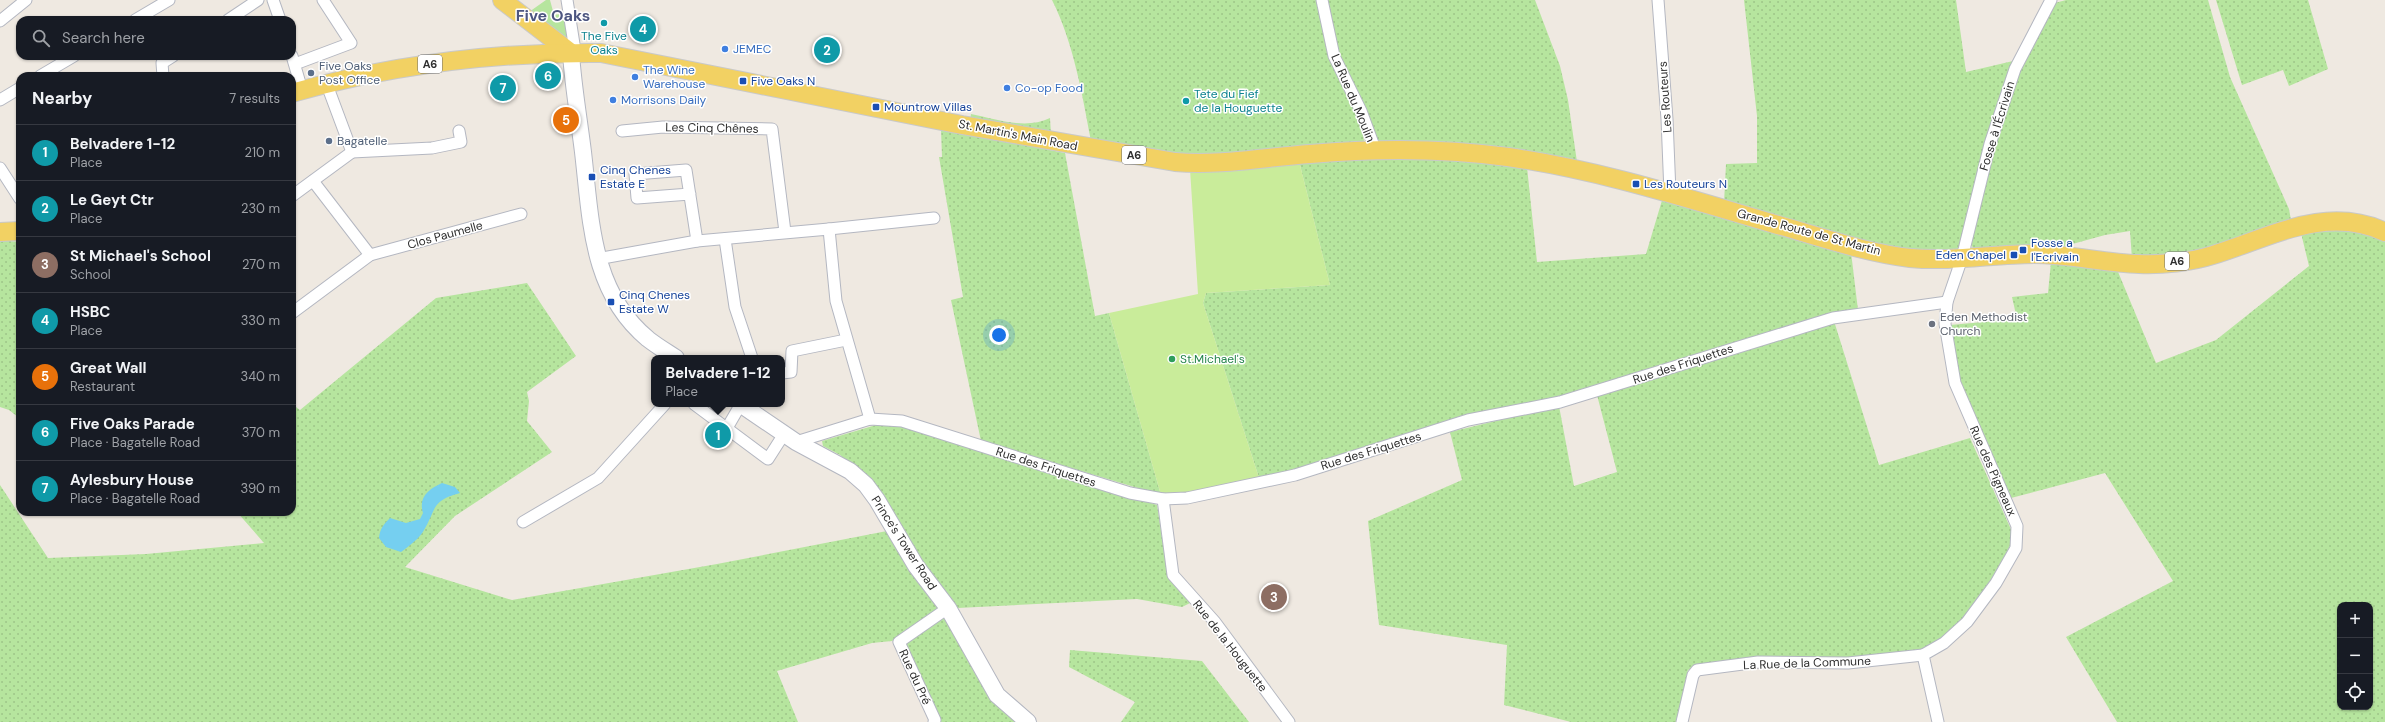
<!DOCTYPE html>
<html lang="en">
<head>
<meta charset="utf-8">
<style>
	:root { --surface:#171b24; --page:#20242c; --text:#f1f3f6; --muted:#9ea1a6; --line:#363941; --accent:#4264fb }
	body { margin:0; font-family:"DM Sans",sans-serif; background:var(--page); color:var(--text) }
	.controls { position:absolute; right:12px; bottom:12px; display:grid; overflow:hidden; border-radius:8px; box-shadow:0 1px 3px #0004 }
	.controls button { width:36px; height:36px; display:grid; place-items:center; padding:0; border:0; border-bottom:1px solid var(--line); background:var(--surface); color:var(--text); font:20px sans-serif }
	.you { position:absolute; left:999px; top:335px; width:14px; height:14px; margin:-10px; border:3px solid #fff; border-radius:50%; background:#1a73e8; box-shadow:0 0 0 6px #1a73e833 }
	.badge { display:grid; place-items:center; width:26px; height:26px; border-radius:50%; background:var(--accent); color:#fff; font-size:13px; font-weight:700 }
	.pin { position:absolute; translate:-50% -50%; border:2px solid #fff; box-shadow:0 1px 4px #0006 }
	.popup { position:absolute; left:651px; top:355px; width:134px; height:52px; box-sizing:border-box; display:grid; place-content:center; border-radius:8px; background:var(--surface); filter:drop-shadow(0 1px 3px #0005); font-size:13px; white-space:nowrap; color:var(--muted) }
	.popup b { font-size:15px; color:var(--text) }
	.popup::after { content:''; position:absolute; left:50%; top:100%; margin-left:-8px; border:8px solid transparent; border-top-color:var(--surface) }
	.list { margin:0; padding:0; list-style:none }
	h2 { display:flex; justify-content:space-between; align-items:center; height:52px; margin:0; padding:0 16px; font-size:17px }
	h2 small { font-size:13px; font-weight:400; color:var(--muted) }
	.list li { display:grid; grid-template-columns:26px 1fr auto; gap:12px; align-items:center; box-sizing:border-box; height:56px; padding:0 16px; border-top:1px solid var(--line) }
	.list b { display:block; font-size:15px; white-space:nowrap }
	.list p { margin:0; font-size:13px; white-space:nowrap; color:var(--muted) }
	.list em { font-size:13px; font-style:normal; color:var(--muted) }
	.icon { flex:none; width:22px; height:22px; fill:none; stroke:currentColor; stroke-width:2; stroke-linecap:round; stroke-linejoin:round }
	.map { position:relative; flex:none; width:2385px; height:722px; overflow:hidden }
	.search { position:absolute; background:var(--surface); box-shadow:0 1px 3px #0004; left:16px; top:16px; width:280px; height:44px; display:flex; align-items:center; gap:10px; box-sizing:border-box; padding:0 14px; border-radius:12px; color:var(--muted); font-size:15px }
	.panel { position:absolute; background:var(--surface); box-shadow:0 1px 3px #0004; left:16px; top:72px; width:280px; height:444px; border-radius:12px }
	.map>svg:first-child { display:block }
</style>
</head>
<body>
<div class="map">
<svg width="2385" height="722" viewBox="0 0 2385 722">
	<defs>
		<pattern id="grass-dots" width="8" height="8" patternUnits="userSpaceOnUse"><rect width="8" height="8" fill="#b6e59e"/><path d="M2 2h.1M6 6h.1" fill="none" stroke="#9dc588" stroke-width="1.8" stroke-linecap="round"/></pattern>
	</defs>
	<rect width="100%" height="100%" fill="#efe9e1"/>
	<g fill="url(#grass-dots)" fill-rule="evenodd">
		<path d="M1052 0H1316L1331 57 1343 89 1360 117 1364 141 1198 160 1091 141C1082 94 1074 44 1052 0Z"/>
		<path d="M1328 0H1535L1560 66 1568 100 1577 162 1384 145 1377 139 1344 68 1335 42Z"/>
		<path d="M1744 0H1956L1966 72 2013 61 1975 181 1961 253 1903 252 1724 203 1726 164 1757 163V116Z"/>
		<path d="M2066 0H2208L2230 77 2289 209 2291 220 2230 243 2171 256 2132 259 2130 231 2105 235 2058 248 1976 251 1971 245 1989 162 2018 71 2055 3Z"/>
		<path d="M2216 0H2308L2328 69 2289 86 2283 70 2242 85Z"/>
		<path d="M971 114C997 119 1025 130 1050 118L1051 135 970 121Z"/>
		<path d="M941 129 1065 153 1095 316 1109 313 1161 495 981 441 951 300 963 297 939 157H942Z"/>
		<path d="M1374 155 1507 164 1527 167 1537 262 1646 254 1663 197 1851 252 1858 310 1585 392 1293 472 1259 478 1203 303 1206 293 1330 285 1299 161Z"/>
		<path d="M2348 230 2375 236 2385 241V722H2117L2066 637 2173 581 2105 473 2011 498 1960 386 1950 325 2017 319 2012 297 2048 293 2051 262 2116 267 2156 363 2216 340 2309 266 2301 233ZM2340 605H2370V707H2340Z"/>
		<path d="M0 240 20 242V416L18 417 9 410 0 407Z"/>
		<path d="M527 283 576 356 527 392 529 401 527 421 552 452 455 516 405 567 512 600 717 564 887 531 918 583 938 607 937 613 892 641 872 643 777 671 798 722H0V485L48 558 146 554 264 543 237 512H292V404L300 410 436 298Z"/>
		<path d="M1834 321 1879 465 1970 438 2014 536 2004 559 1972 610 1941 639 1922 649 1850 659 1787 656 1698 666 1688 670 1676 722H1571L1504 705 1507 645 1379 625 1368 521 1462 480 1450 432 1559 406 1574 486 1617 472 1597 395Z"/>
		<path d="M876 425H901L1157 505 1168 576 1190 603 1182 607 1137 599 958 608 913 551 864 475 840 455 823 446 822 441Z"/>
		<path d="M939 618 948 620 993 699 1016 722H938L903 642Z"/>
		<path d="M1070 650 1202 661 1249 722H1121L1135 702 1069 667Z"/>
	</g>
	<path fill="#b6e59e" d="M546 0H550L554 15 567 13 570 32 566 38 529 12Z"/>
	<path fill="#c9ec9a" d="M1299 161 1330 285 1206 293 1203 303 1259 478 1169 496 1161 495 1109 313 1198 294 1190 169Z"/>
	<path fill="#75cff0" d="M442 483 455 487 460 493C431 501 437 508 424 530 420 538 409 546 401 552L386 547 379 538C380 529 383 525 390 518L406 523 420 519 423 513C418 497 429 489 442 483Z"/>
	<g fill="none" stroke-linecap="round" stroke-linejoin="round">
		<g stroke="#b4b7c1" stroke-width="13">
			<g id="street">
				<path d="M273 0 280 20"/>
				<path d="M567 0 574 44 571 53"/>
				<path d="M1322 0 1334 56 1361 111 1375 149"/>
				<path d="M1658 0 1667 119 1670 193"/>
				<path d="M135 20 169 0"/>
				<path d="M228 20 258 0"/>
				<path d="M0 21 26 0"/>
				<path d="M292 56 302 90"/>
				<path d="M295 64 351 43 323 0"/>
				<path d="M40 76 74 56"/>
				<path d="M163 76 162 63 173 56"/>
				<path d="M0 100 20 88"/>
				<path d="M622 131 663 127 772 129 785 232"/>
				<path d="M352 152 432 148 461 142 459 131"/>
				<path d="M0 168 20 199"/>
				<path d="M690 194 637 198 635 174 686 170 697 241"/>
				<path d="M292 196 352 152 327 85"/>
				<path d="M829 229 934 218"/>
				<path d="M725 239 735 307 752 358"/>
				<path d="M370 255 521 214"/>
				<path d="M597 259 697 241 829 229 836 301 870 419"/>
				<path d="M292 313 370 255 313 181"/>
				<path d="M782 373 791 372 792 351 846 340"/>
				<path d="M694 404 768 459 784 434"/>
				<path d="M727 428 738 409"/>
				<path d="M796 442 870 419 902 421 1130 493 1163 499 1187 498 1295 475 1468 420 1560 402 1833 318 1947 302"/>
				<path d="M1163 499 1173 575 1215 622 1289 722"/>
				<path d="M523 522 598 478 665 404"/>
				<path d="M934 722 935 720 899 642 948 608"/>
				<path d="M1682 722 1693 675 1697 670 1758 662 1848 663 1923 655"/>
				<path d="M1938 722 1923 655 1944 643 1967 622 1996 583 2016 548 2017 526 1955 383 1945 324 1947 302 1962 258 1990 144 2015 69 2051 0"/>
			</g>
		</g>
		<g stroke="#b4b7c1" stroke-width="18">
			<g id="secondary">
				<path d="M571 53C573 86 579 119 583 152 591 220 591 292 648 339 657 346 667 352 676 358"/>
				<path d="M740 404 796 442 850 471 866 485 877 500 916 566 948 608 997 695 1028 722"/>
			</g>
		</g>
		<g stroke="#c9c9c9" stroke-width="20">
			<g id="primary">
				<path d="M502 0 571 53"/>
				<path d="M292 93C391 65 498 52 601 53L962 125 1175 162C1219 166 1266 157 1310 154 1377 148 1442 148 1508 157 1600 170 1689 199 1778 225 1821 237 1866 253 1910 258 1952 262 1993 254 2034 254 2069 254 2104 263 2139 264 2162 265 2191 262 2213 255 2269 238 2326 204 2385 232"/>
				<path d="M0 232 20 231"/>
			</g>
		</g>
		<use href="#street" stroke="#fff" stroke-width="11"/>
		<use href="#secondary" stroke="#fff" stroke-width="16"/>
		<use href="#primary" stroke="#f2d163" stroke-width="18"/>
	</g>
	<g fill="#0f9aa8" stroke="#fff" stroke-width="1.5">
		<circle cx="604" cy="23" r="4"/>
		<circle cx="1186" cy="101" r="4"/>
	</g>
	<g fill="#3f7fe0" stroke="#fff" stroke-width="1.5">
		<circle cx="725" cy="49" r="4"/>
		<circle cx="635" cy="77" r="4"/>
		<circle cx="1007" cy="88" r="4"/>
		<circle cx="613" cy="100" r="4"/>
	</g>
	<g fill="#5c6f8a" stroke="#fff" stroke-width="1.5">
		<circle cx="311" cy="73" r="4"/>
		<circle cx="329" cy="141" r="4"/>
	</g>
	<g fill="#1a4fb4" stroke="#fff" stroke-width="1.5">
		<rect x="739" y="77" width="8" height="8" rx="2"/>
		<rect x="872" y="103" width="8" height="8" rx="2"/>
		<rect x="588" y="173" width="8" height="8" rx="2"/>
		<rect x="1632" y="180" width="8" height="8" rx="2"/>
		<rect x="2019" y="246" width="8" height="8" rx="2"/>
		<rect x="2010" y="251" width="8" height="8" rx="2"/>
		<rect x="607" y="298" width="8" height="8" rx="2"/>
	</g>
	<circle fill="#6b7280" stroke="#fff" stroke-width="1.5" cx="1932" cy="324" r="4"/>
	<circle fill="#2e9e5b" stroke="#fff" stroke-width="1.5" cx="1172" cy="359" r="4"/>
	<g text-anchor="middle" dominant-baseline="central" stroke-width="3" stroke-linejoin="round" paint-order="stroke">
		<g fill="#fff" stroke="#6d6d6d" stroke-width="1">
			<rect x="418" y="55" width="24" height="18" rx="3"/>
			<rect x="1122" y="146" width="24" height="18" rx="3"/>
			<rect x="2165" y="252" width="24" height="18" rx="3"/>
		</g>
		<g font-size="11" font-weight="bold" fill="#2e2e2e">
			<text x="430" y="64">A6</text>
			<text x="1134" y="155">A6</text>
			<text x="2177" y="261">A6</text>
		</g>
		<g font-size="12" fill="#0d838f" stroke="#fff">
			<text x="604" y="36">The Five<tspan x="604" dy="14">Oaks</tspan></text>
			<text x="1194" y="94" text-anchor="start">Tete du Fief<tspan x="1194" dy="14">de la Houguette</tspan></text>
		</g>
		<g font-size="12" fill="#366cbe" stroke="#fff" text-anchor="start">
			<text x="733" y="49">JEMEC</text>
			<text x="643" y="70">The Wine<tspan x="643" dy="14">Warehouse</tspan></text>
			<text x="1015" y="88">Co-op Food</text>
			<text x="621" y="100">Morrisons Daily</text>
		</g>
		<g font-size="12" fill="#4e5e75" stroke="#fff" text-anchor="start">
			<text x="319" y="66">Five Oaks<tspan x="319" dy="14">Post Office</tspan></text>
			<text x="337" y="141">Bagatelle</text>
		</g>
		<g font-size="12" fill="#164399" stroke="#fff" text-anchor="start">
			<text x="751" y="81">Five Oaks N</text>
			<text x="884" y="107">Mountrow Villas</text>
			<text x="600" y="170">Cinq Chenes<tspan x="600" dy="14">Estate E</tspan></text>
			<text x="1644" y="184">Les Routeurs N</text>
			<text x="2031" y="243">Fosse a<tspan x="2031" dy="14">l'Ecrivain</tspan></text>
			<text x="2006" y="255" text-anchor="end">Eden Chapel</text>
			<text x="619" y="295">Cinq Chenes<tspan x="619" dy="14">Estate W</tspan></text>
		</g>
		<g font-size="12" fill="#2e2e2e" stroke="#fff">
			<text transform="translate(1665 97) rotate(-94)">Les Routeurs</text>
			<text transform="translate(1353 98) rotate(67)">La Rue du Moulin</text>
			<text transform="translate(1997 126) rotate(-73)">Fosse à l'Écrivain</text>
			<text transform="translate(712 128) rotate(1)">Les Cinq Chênes</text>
			<text transform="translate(1018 135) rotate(11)">St. Martin's Main Road</text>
			<text transform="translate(1809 232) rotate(15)">Grande Route de St Martin</text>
			<text transform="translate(445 235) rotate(-15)">Clos Paumelle</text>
			<text transform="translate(1683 364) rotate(-18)">Rue des Friquettes</text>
			<text transform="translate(1371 451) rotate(-17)">Rue des Friquettes</text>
			<text transform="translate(1046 467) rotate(18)">Rue des Friquettes</text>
			<text transform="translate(1993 471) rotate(66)">Rue des Pigneaux</text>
			<text transform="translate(904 543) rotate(57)">Prince's Tower Road</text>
			<text transform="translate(1230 646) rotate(52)">Rue de la Houguette</text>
			<text transform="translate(1807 663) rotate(-2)">La Rue de la Commune</text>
			<text transform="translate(915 677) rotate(65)">Rue du Pré</text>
		</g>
		<g font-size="12" fill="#5b616d" stroke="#fff" text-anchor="start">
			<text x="1940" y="317">Eden Methodist<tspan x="1940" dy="14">Church</tspan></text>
		</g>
		<g font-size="12" fill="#27864d" stroke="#fff" text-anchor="start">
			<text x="1180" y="359">St.Michael's</text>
		</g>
		<g font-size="16" font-weight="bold" fill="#4d5680" stroke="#fff">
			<text x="553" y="15">Five Oaks</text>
		</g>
	</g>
</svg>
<div class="controls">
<button>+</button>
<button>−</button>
<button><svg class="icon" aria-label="locate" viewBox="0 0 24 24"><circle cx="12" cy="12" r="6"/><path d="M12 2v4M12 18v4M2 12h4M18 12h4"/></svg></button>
</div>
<div class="you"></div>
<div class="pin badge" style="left:718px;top:435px;background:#0f9aa8">1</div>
<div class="popup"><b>Belvadere 1-12</b>Place</div>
<div class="pin badge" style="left:827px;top:50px;background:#0f9aa8">2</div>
<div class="pin badge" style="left:1274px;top:597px;background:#8d6e63">3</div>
<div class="pin badge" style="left:643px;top:29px;background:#0f9aa8">4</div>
<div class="pin badge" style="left:566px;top:120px;background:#e8710a">5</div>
<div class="pin badge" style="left:548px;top:76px;background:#0f9aa8">6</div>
<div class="pin badge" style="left:503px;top:88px;background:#0f9aa8">7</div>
<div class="search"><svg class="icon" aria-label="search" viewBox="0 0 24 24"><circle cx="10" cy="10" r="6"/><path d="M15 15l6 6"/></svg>Search here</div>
<section class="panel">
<h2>Nearby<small>7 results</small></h2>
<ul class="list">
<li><span class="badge" style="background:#0f9aa8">1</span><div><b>Belvadere 1-12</b><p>Place</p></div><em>210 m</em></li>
<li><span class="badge" style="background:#0f9aa8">2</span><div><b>Le Geyt Ctr</b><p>Place</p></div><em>230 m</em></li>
<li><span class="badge" style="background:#8d6e63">3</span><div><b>St Michael's School</b><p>School</p></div><em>270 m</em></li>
<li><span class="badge" style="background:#0f9aa8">4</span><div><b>HSBC</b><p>Place</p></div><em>330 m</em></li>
<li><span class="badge" style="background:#e8710a">5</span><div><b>Great Wall</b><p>Restaurant</p></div><em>340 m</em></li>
<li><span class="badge" style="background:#0f9aa8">6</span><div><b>Five Oaks Parade</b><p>Place · Bagatelle Road</p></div><em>370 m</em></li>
<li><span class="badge" style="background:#0f9aa8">7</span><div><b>Aylesbury House</b><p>Place · Bagatelle Road</p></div><em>390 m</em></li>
</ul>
</section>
</div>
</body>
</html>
